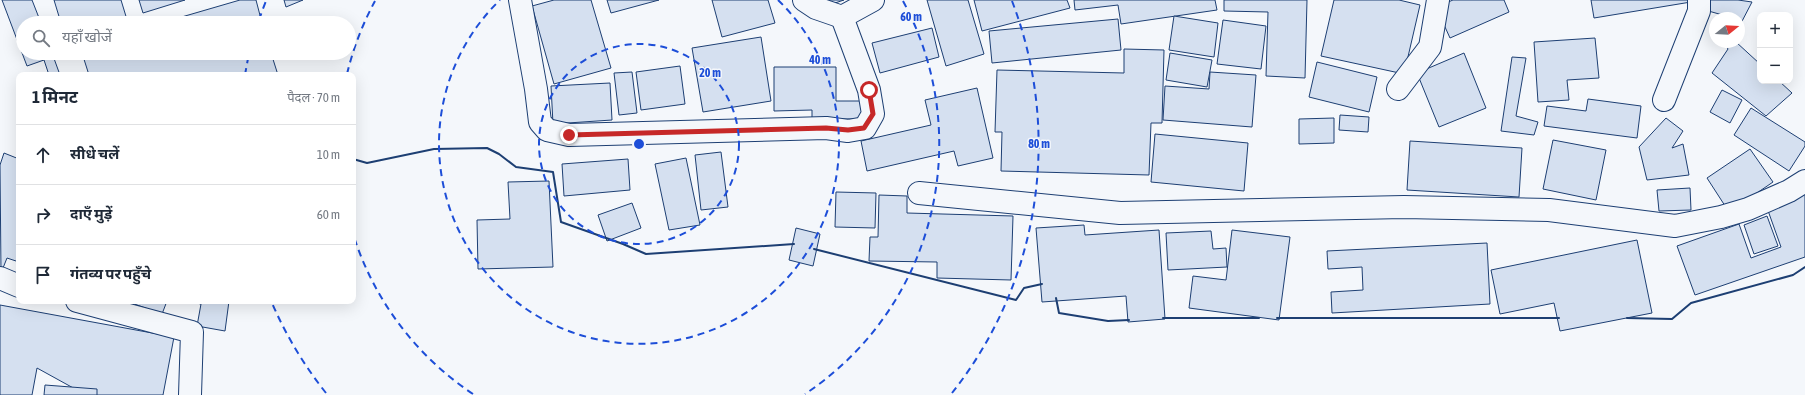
<!DOCTYPE html>
<html lang="hi">
<head>
<meta charset="utf-8">
<style>
	:root { --surface:#fff; --page:#f6f6f7; --text:#1f2937; --muted:#747a83; --line:#e0e1e3 }
	body { margin:0; font-family:"Asap Condensed","Noto Sans Devanagari",sans-serif; background:var(--page); color:var(--text) }
	.controls { position:absolute; right:12px; top:12px; display:grid; overflow:hidden; border-radius:8px; box-shadow:0 4px 16px #0002 }
	.controls button { width:36px; height:36px; display:grid; place-items:center; padding:0; border:0; border-bottom:1px solid var(--line); background:var(--surface); color:var(--text); font:20px sans-serif }
	.compass { position:absolute; left:1709px; top:12px; width:36px; height:36px; border-radius:50%; background:var(--surface); box-shadow:0 4px 16px #0002; rotate:72deg }
	.stop { position:absolute; width:12px; height:12px; margin:-9px; border:3px solid #c62828; border-radius:50%; background:#fff }
	.stop.end { background:#c62828; border-color:#fff; box-shadow:0 1px 4px #0008 }
	.list { margin:0; padding:0; list-style:none }
	h2 { display:flex; justify-content:space-between; align-items:center; height:52px; margin:0; padding:0 16px; font-size:17px }
	h2 small { font-size:13px; font-weight:400; color:var(--muted) }
	.list li { display:grid; grid-template-columns:26px 1fr auto; gap:12px; align-items:center; box-sizing:border-box; height:60px; padding:0 16px; border-top:1px solid var(--line) }
	.list b { display:block; font-size:15px; white-space:nowrap }
	.list em { font-size:13px; font-style:normal; color:var(--muted) }
	.icon { flex:none; width:22px; height:22px; fill:none; stroke:currentColor; stroke-width:2; stroke-linecap:round; stroke-linejoin:round }
	.map { position:relative; flex:none; width:1805px; height:395px; overflow:hidden }
	.search { position:absolute; background:var(--surface); box-shadow:0 4px 16px #0002; left:16px; top:16px; width:340px; height:44px; display:flex; align-items:center; gap:10px; box-sizing:border-box; padding:0 14px; border-radius:22px; color:var(--muted); font-size:15px }
	.panel { position:absolute; background:var(--surface); box-shadow:0 4px 16px #0002; left:16px; top:72px; width:340px; height:232px; border-radius:8px }
	.map>svg:first-child { display:block }
</style>
</head>
<body>
<div class="map">
<svg width="1805" height="395" viewBox="0 0 1805 395">
	<rect width="100%" height="100%" fill="#f4f7fb"/>
	<g fill="#d5e0f0" stroke="#1d3f73">
		<path d="M2 0H32L41 23H23V53H52L60 75H49L44 60 27 66Z"/>
		<path d="M54 0H121L128 23H61Z"/>
		<path d="M139 0H185L143 13Z"/>
		<path d="M240 0H256L262 23H161Z"/>
		<path d="M284 0H303L286 7Z"/>
		<path d="M554 0H591L611 68 554 84 532 6Z"/>
		<path d="M607 0H659L611 13Z"/>
		<path d="M712 0H768L775 23 722 37Z"/>
		<path d="M824 0H844L826 6Z"/>
		<path d="M927 0H968L984 54 946 66Z"/>
		<path d="M974 0H1067L1070 8 982 31Z"/>
		<path d="M1074 0H1215L1217 10 1121 24 1118 5 1075 10Z"/>
		<path d="M1224 0H1307L1305 78 1266 76 1268 12 1224 11Z"/>
		<path d="M1334 0H1399L1420 5 1404 74 1321 56Z"/>
		<path d="M1453 0H1504L1509 12 1450 38 1436 7Z"/>
		<path d="M1591 0H1697V1L1594 18Z"/>
		<path d="M1709 0H1738L1752 2 1739 27V18H1726V16L1705 10Z"/>
		<path d="M1174 16 1218 23 1214 57 1169 50Z"/>
		<path d="M1118 19 1121 50 992 63 989 31Z"/>
		<path d="M1223 20 1266 26 1261 69 1217 64Z"/>
		<path d="M932 28 939 57 880 73 872 43Z"/>
		<path d="M761 37 771 101 703 112 692 48Z"/>
		<path d="M1595 38 1599 78 1567 80 1569 100 1538 102 1534 42Z"/>
		<path d="M1724 42H1736L1760 64V81H1779L1792 93 1766 116 1712 73 1728 49Z"/>
		<path d="M1124 49 1164 50 1162 123H1151L1149 175 1001 171 1002 132H995L997 70 1124 73Z"/>
		<path d="M82 53H271L278 75H89Z"/>
		<path d="M1170 53 1212 60 1207 87 1166 80Z"/>
		<path d="M1464 53 1486 108 1439 127 1417 73Z"/>
		<path d="M1512 57 1526 58 1516 116 1538 122 1534 135 1501 131Z"/>
		<path d="M1317 62 1377 77 1369 112 1309 97Z"/>
		<path d="M680 66 685 104 641 110 636 72Z"/>
		<path d="M774 67H836V101H863V119H812V110L774 111Z"/>
		<path d="M632 72 637 113 619 115 614 73Z"/>
		<path d="M1210 72 1256 75 1252 127 1163 120 1165 86 1209 89Z"/>
		<path d="M610 83 612 120 553 124 551 86Z"/>
		<path d="M977 88 993 158 958 166 954 151 867 171 861 141 931 125 925 100Z"/>
		<path d="M1722 90 1742 100 1730 123 1710 112Z"/>
		<path d="M1588 99 1641 106 1637 138 1544 126 1547 106 1586 111Z"/>
		<path d="M1751 108 1805 142V146L1789 171 1734 135Z"/>
		<path d="M1340 115 1369 117 1368 132 1339 130Z"/>
		<path d="M1334 118V143L1299 144V119Z"/>
		<path d="M1666 118 1683 131 1672 148 1683 144 1689 175 1647 180 1639 147Z"/>
		<path d="M1155 134 1248 143 1244 191 1151 182Z"/>
		<path d="M1553 140 1606 150 1596 200 1543 189Z"/>
		<path d="M1410 141 1522 148 1519 197 1407 190Z"/>
		<path d="M1750 149 1773 182 1729 212 1707 178Z"/>
		<path d="M721 152 728 207 701 210 695 155Z"/>
		<path d="M4 153 19 159V262L7 258 1 273 0 165Z"/>
		<path d="M686 158 700 225 669 230 655 164Z"/>
		<path d="M628 159 630 190 564 196 562 164Z"/>
		<path d="M549 181 553 267 478 269 477 220 510 219 508 182Z"/>
		<path d="M1690 188 1691 210 1659 211 1657 190Z"/>
		<path d="M836 192 876 193 875 228 835 227Z"/>
		<path d="M1805 192V257L1695 295 1677 246 1739 224 1751 258 1781 247 1766 205Z"/>
		<path d="M879 195 907 196V213L1013 216 1011 280 937 278V262L869 261 870 237H878Z"/>
		<path d="M632 203 641 228 607 241 598 215Z"/>
		<path d="M1767 216 1778 246 1754 254 1744 225Z"/>
		<path d="M1084 225 1085 235 1159 230 1165 319 1128 322 1126 296 1042 302 1036 228Z"/>
		<path d="M796 228 820 234 813 266 789 260Z"/>
		<path d="M1232 230 1290 237 1279 320 1189 308 1193 276 1226 280Z"/>
		<path d="M1211 231 1213 249 1226 248 1227 267 1168 270 1166 233Z"/>
		<path d="M1637 240 1652 313 1560 331 1554 303 1500 314 1491 270Z"/>
		<path d="M1487 243 1490 304 1332 313 1331 292 1363 290 1362 267 1328 269 1327 251Z"/>
		<path d="M126 301H167L162 314Z"/>
		<path d="M186 301H229L225 331 197 326 201 304Z"/>
		<path d="M0 305 174 337 163 395H86L37 368 32 395H0Z"/>
		<path d="M45 385 97 389V395H44Z"/>
	</g>
	<g fill="none" stroke-linecap="round" stroke-linejoin="round">
		<g stroke="#1d3f73" stroke-width="24">
			<g id="minor">
				<path d="M520 0 536 89 540 122 547 130 569 135 826 128 848 131 865 128 873 114 869 90 842 17"/>
				<path d="M804 0 816 8 842 17 873 0"/>
				<path d="M1398 89 1430 47 1438 0"/>
				<path d="M1664 100 1699 11V0"/>
				<path d="M919 193 1120 213 1404 207 1549 210 1675 226 1721 217 1748 209 1789 191 1805 181"/>
				<path d="M0 278 19 286"/>
				<path d="M77 301 192 332 190 395"/>
			</g>
		</g>
		<use href="#minor" stroke="#f4f7fb" stroke-width="22"/>
		<g stroke="#1d3f73" stroke-width="2">
			<path d="M353 159 367 163 434 149 487 148 499 154 516 167 553 172 561 222 623 244 646 254 794 244"/>
			<path d="M814 249 1016 300 1024 288 1042 284"/>
			<path d="M1056 298 1059 313 1108 321 1129 320"/>
			<path d="M1163 318H1259"/>
			<path d="M1277 318H1559"/>
			<path d="M1627 318 1672 319 1691 303 1793 275 1805 267"/>
		</g>
	</g>
	<g fill="none" stroke-linecap="round" stroke-linejoin="round">
		<path stroke="#c62828" stroke-width="5" d="M569 135 826 128 848 130 864 128 873 114 869 90"/>
	</g>
	<g fill="none" stroke="#1d4ed8" stroke-width="2" stroke-dasharray="7 5">
		<circle cx="639" cy="144" r="100"/>
		<path d="M778 0A200 200 0 1 1 500 0"/>
		<path d="M473 394A300 300 0 0 1 354 237M347 74A300 300 0 0 1 375 1M903 1A300 300 0 0 1 805 394"/>
		<path d="M326 393A400 400 0 0 1 272 303M245 75A400 400 0 0 1 249 54M259 20A400 400 0 0 1 266 1M1012 1A400 400 0 0 1 952 393"/>
	</g>
	<circle cx="639" cy="144" r="6" fill="#1d4ed8" stroke="#f4f7fb" stroke-width="2"/>
	<g font-size="12" text-anchor="middle" font-weight="bold" fill="#1d4ed8" stroke="#f4f7fb" stroke-width="3" stroke-linejoin="round" paint-order="stroke">
		<text x="911" y="21">60 m</text>
		<text x="820" y="64">40 m</text>
		<text x="710" y="77">20 m</text>
		<text x="1039" y="148">80 m</text>
	</g>
</svg>
<div class="controls">
<button>+</button>
<button>−</button>
</div>
<svg class="compass" viewBox="-18 -18 36 36"><path d="M0-13l5 13h-10z" fill="#e53935"/><path d="M0 13l5-13h-10z" fill="#747a83"/></svg>
<div class="stop" style="left:869px;top:90px"></div>
<div class="stop end" style="left:569px;top:135px"></div>
<div class="search"><svg class="icon" aria-label="search" viewBox="0 0 24 24"><circle cx="10" cy="10" r="6"/><path d="M15 15l6 6"/></svg>यहाँ खोजें</div>
<section class="panel">
<h2>1 मिनट<small>पैदल · 70 m</small></h2>
<ul class="list">
<li><svg class="icon" aria-label="ahead" viewBox="0 0 24 24"><path d="M12 20V5M6 11l6-6 6 6"/></svg><div><b>सीधे चलें</b></div><em>10 m</em></li>
<li><svg class="icon" aria-label="right" viewBox="0 0 24 24"><path d="M7 20v-9h11M14 6l5 5-5 5"/></svg><div><b>दाएँ मुड़ें</b></div><em>60 m</em></li>
<li><svg class="icon" aria-label="arrive" viewBox="0 0 24 24"><path d="M6 21V4h12l-3 4 3 4H6"/></svg><div><b>गंतव्य पर पहुँचे</b></div></li>
</ul>
</section>
</div>
</body>
</html>
